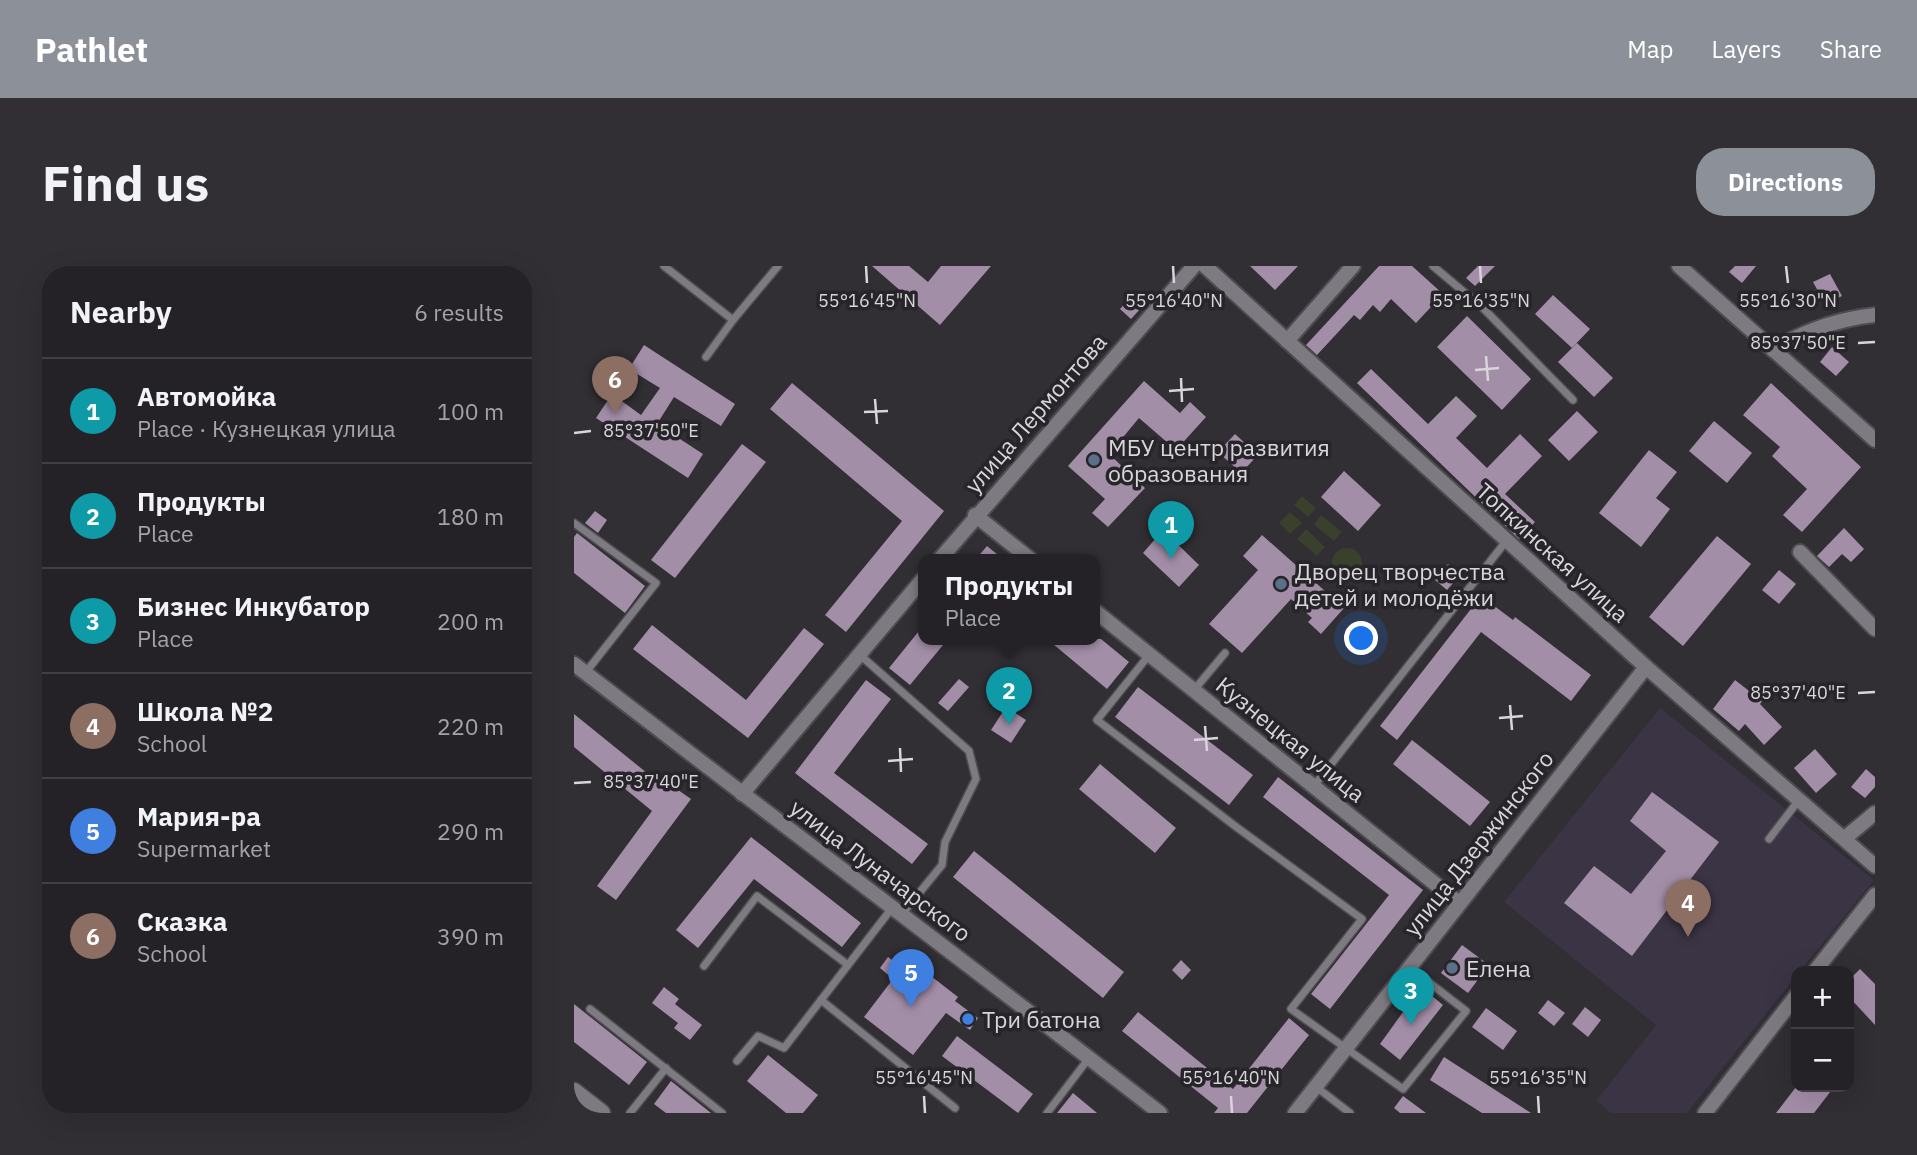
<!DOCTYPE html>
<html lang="en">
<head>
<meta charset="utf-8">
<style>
	:root { --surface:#252227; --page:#312f33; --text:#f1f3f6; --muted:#a3a4a7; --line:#423f44; --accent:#8c9099 }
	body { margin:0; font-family:"IBM Plex Sans",sans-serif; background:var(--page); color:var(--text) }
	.controls { position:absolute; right:21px; bottom:21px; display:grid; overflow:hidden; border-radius:14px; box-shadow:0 7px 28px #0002 }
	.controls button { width:63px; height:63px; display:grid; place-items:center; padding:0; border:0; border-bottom:2px solid var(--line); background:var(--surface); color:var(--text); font:35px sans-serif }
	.you { position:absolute; left:788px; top:373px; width:24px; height:24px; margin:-18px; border:5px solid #fff; border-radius:50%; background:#1a73e8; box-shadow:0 0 0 10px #1a73e833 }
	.badge { display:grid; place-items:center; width:46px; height:46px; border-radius:50%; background:var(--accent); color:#fff; font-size:23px; font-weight:700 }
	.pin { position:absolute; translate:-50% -58px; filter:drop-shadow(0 2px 4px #0008) }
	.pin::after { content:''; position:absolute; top:37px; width:24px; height:21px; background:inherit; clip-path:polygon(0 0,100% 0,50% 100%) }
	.popup { position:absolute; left:344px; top:288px; width:182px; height:91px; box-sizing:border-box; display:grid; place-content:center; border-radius:14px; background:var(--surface); filter:drop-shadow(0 2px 5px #0005); font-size:23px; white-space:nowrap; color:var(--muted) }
	.popup b { font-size:26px; color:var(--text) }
	.popup::after { content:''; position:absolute; left:50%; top:100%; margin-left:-14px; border:14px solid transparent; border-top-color:var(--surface) }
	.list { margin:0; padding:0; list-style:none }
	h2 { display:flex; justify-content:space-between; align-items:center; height:91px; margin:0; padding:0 28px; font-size:30px }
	h2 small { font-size:23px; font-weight:400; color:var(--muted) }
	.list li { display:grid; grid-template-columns:46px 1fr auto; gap:21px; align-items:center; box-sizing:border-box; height:105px; padding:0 28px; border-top:2px solid var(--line) }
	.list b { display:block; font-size:26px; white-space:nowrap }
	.list p { margin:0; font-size:23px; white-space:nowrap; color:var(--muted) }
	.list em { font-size:23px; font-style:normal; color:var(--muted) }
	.map { position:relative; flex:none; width:1301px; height:847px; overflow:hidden; border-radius:28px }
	header { display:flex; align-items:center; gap:42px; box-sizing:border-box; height:98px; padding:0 35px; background:var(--accent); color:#fff }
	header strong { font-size:33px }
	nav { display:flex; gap:38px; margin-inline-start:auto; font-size:24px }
	.intro { display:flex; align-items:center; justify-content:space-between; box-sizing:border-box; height:168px; padding:0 42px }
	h1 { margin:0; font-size:49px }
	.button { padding:18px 32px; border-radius:28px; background:var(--accent); color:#fff; font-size:24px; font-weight:700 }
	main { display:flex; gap:42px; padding:0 42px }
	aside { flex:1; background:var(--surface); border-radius:28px; box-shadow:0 7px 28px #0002 }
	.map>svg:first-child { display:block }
</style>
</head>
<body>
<header>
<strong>Pathlet</strong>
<nav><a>Map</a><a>Layers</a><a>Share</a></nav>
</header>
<div class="intro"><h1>Find us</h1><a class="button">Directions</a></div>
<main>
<aside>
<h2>Nearby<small>6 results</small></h2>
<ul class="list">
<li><span class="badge" style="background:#0f9aa8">1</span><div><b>Автомойка</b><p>Place · Кузнецкая улица</p></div><em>100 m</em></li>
<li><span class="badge" style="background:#0f9aa8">2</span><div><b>Продукты</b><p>Place</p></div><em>180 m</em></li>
<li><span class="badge" style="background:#0f9aa8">3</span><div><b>Бизнес Инкубатор</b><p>Place</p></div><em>200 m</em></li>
<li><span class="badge" style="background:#8d6e63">4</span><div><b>Школа №2</b><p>School</p></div><em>220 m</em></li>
<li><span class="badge" style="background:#3f7fe0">5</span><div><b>Мария-ра</b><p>Supermarket</p></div><em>290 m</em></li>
<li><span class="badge" style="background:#8d6e63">6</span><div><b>Сказка</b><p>School</p></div><em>390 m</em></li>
</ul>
</aside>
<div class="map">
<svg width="1301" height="847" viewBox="0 0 1301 847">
	<rect width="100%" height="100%" fill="#312e34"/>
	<path fill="#3a3445" d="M1086 442 1300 614 1226 705H1222V710L1113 847H1037L1022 835 1082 759 930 636Z"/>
	<g fill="#39402b">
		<path d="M728 230 742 242 734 251 720 239Z"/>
		<path d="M716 246 728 257 716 268 705 257Z"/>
		<path d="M747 249 768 266 760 275 740 259Z"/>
		<path d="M732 263 751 281 743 290 723 273Z"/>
		<circle cx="773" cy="297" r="15"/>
	</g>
	<g fill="#a38ea8">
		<path d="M298 0H335L354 16 367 0H417L366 59Z"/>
		<path d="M676 0H724L701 24Z"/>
		<path d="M805 0H838L869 28 842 57 817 33 806 46 799 39 786 54 780 49 743 89 732 79Z"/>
		<path d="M904 0H921L901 20 892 12Z"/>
		<path d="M1161 0H1182L1168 17 1155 6Z"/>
		<path d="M1256 8 1268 30 1251 38 1239 16Z"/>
		<path d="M979 29 1016 63 998 82 961 48Z"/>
		<path d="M556 32 567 42 557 53 546 43Z"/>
		<path d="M893 50 957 113 928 144 863 81Z"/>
		<path d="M1003 77 1039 112 1020 131 984 96Z"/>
		<path d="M70 79 161 138 147 160 100 131 83 158 129 188 114 212 22 152 38 128 67 149 86 122 55 103Z"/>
		<path d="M1258 81 1275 96 1262 110 1246 96Z"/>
		<path d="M797 103 854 158 882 130 903 150 882 172 913 202 946 168 968 190 931 228 961 256 945 273 783 117Z"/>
		<path d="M570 115 606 147 616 136 632 151 602 184 565 152 535 188 571 222 534 261 518 247 531 233 494 200Z"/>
		<path d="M218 117 370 245 272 366 251 349 328 255 196 143Z"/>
		<path d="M1197 117 1287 201 1228 266 1209 249 1233 223 1198 190 1206 181 1169 149Z"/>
		<path d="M1003 145 1024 166 995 195 974 174Z"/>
		<path d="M1140 155 1178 187 1153 217 1115 185Z"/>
		<path d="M661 168 684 189 667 207 644 186Z"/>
		<path d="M168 178 192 196 101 312 77 294Z"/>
		<path d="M1075 184 1103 206 1082 232 1096 243 1067 281 1025 247Z"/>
		<path d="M770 205 807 239 784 265 747 231Z"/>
		<path d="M21 245 33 254 24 267 11 257Z"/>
		<path d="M1270 262 1290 283 1277 296 1268 288 1255 301 1243 290Z"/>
		<path d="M589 264 625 299 605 321 569 287Z"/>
		<path d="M3 267 71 320 51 347 0 307V271Z"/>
		<path d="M688 269 770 342 747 368 734 356 738 352 717 333 668 387 635 358 684 304 669 290Z"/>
		<path d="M1143 270 1177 298 1109 380 1075 351Z"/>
		<path d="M413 280 429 293H402Z"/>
		<path d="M874 298 886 309 873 324 861 314Z"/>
		<path d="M1205 304 1222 318 1205 338 1188 324Z"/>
		<path d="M907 330 939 354 941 351 1017 409 997 435 907 366 823 474 806 460Z"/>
		<path d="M78 359 172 434 230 362 250 378 174 472 59 383Z"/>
		<path d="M349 360V373H374L336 419 315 402Z"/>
		<path d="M473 373H527L555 396 533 423Z"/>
		<path d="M385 413 395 421 374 445 364 437Z"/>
		<path d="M292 414 317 433 260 507 354 578 338 598 221 507Z"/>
		<path d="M1161 414 1188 435 1186 438 1208 461 1190 479 1171 458 1165 465 1139 443Z"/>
		<path d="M564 421 679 509 655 539 541 451Z"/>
		<path d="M432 441 452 454 437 477 417 464Z"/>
		<path d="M0 448 94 524 97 519 117 533 42 634 23 620 78 545 0 481Z"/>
		<path d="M838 474 916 536 896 560 819 498Z"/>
		<path d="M1241 483 1263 508 1242 527 1220 502Z"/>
		<path d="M526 498 602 562 581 587 505 523Z"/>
		<path d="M1292 503 1301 511V521L1291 532 1277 521Z"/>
		<path d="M704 511 849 624 756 743 737 728 815 629 689 531Z"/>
		<path d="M1078 526 1145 576 1058 690 990 637 1020 600 1057 628 1092 585 1056 555Z"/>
		<path d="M177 571 287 657 268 681 180 613 124 682 102 664Z"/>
		<path d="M400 585 550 706 529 732 379 611Z"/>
		<path d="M888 679 915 699 894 727 867 707Z"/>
		<path d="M314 691 328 702 335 693 384 731 381 735 404 752 396 764 372 747 339 789 290 751 319 713 306 702Z"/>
		<path d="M607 694 617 704 608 714 598 704Z"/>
		<path d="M1286 703 1301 718V759L1275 731V714Z"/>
		<path d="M90 721 105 733 101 738 128 759 116 774 100 762 104 757 78 737Z"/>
		<path d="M847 721 869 739 826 794 806 778Z"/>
		<path d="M974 734 991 747 980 760 964 747Z"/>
		<path d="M0 738 73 796 55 819 0 776Z"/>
		<path d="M1011 741 1027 754 1014 771 998 758Z"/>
		<path d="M912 742 943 765 929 784 898 761Z"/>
		<path d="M564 746 659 823 715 752 735 769 673 847H640L644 842 548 765Z"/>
		<path d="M383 770 459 828 444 847 368 790Z"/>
		<path d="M194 789 244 829 229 847H212L173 815Z"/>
		<path d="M870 791 957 847H908L856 814Z"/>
		<path d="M97 815 137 847H92L80 838Z"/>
		<path d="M1222 821H1260L1240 847H1202Z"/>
		<path d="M499 827 523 847H483Z"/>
		<path d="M829 830 852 847H826L820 842Z"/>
	</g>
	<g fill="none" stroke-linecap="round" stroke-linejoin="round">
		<g stroke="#4e4c50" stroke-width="10">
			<g id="service">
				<path d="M90 0 159 54 204 0"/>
				<path d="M859 0 909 42 999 134"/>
				<path d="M132 91 159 54"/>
				<path d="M0 257 82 317 12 406"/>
				<path d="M286 389 395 485 402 513 371 576 368 599 328 648"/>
				<path d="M575 389 523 454 661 560 788 653 717 743 829 823 892 745 835 701"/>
				<path d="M620 424 651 387"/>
				<path d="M740 520 933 274"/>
				<path d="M1195 573 1225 534"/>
				<path d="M130 700 183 630 274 699"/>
				<path d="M247 734 381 842"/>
				<path d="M16 743 148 847"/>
				<path d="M163 795 184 770 210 782 318 642"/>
				<path d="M741 820 776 847"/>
				<path d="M56 847 92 802"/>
				<path d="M473 847 515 792"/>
			</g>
		</g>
		<g stroke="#4e4c50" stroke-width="18">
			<g id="minor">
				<path d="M631 0 1072 401 1301 600"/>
				<path d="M1105 0 1301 174"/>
				<path d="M713 75 779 0"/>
				<path d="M1199 84C1230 65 1265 53 1301 49"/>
				<path d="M401 249 456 293"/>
				<path d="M1226 286 1301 363"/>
				<path d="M366 293 620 0"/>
				<path d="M521 345 885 637"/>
				<path d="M0 398C195 549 392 696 586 847"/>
				<path d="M168 528 349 313"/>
				<path d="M1271 572 1301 547"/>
				<path d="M1241 705 1301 629"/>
				<path d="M721 847 1072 401"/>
				<path d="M1131 847 1222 730"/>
			</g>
		</g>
		<g stroke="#4e4c50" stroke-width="21">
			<path id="tertiary" d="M0 826 27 847"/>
		</g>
		<use href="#service" stroke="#7e7a81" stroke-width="7"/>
		<use href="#minor" stroke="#7e7a81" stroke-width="14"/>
		<use href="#tertiary" stroke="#7e7a81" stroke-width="18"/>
	</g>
	<path fill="none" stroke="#d8d6da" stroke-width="2.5" d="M292 0 293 17M599 0 600 17M906 0 907 17M1212 0 1214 17M1284 77 1301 76M912 90 914 115M901 104 925 102M607 112 608 136M595 125 620 123M301 133 303 158M290 146 314 145M0 167 17 165M1284 427 1301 426M936 439 938 464M925 452 949 450M631 460 633 485M620 474 644 472M326 482 327 506M314 495 339 493M0 517 17 516M350 830 351 847M657 830 658 847M964 830 965 847"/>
	<g fill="#5c6f8a" stroke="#27242a" stroke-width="2.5">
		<circle cx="520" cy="194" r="7"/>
		<circle cx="707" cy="318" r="7"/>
		<circle cx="878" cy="702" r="7"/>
	</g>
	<circle fill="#3f7fe0" stroke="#27242a" stroke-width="2.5" cx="394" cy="753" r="7"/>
	<g text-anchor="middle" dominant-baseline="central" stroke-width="7" stroke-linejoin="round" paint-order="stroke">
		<g font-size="23" fill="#d8d6da" stroke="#27242a">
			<text transform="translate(461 147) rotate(-49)">улица Лермонтова</text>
			<text transform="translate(979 286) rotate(42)">Топкинская улица</text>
			<text transform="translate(717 473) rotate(39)">Кузнецкая улица</text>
			<text transform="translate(904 577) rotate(-52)">улица Дзержинского</text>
			<text transform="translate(307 604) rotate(37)">улица Луначарского</text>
		</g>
		<g font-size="23" fill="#d8d6da" stroke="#27242a" text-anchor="start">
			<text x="534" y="181">МБУ центр развития<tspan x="534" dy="26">образования</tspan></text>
			<text x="721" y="305">Дворец творчества<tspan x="721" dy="26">детей и молодёжи</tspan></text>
			<text x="892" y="702">Елена</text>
			<text x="408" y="753">Три батона</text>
		</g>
	</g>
	<g font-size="18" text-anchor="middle" fill="#d8d6da" stroke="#27242a" stroke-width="7" stroke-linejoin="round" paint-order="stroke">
		<text x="293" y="41">55°16'45"N</text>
		<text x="600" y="41">55°16'40"N</text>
		<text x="907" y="41">55°16'35"N</text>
		<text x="1214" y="41">55°16'30"N</text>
		<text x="1224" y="83">85°37'50"E</text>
		<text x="77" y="171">85°37'50"E</text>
		<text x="1224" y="433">85°37'40"E</text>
		<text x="77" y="522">85°37'40"E</text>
		<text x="350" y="818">55°16'45"N</text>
		<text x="657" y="818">55°16'40"N</text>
		<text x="964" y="818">55°16'35"N</text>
	</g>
</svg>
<div class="controls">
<button>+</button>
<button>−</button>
</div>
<div class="you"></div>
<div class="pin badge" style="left:597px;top:293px;background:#0f9aa8">1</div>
<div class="pin badge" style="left:435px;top:459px;background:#0f9aa8">2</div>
<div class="popup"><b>Продукты</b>Place</div>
<div class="pin badge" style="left:837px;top:759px;background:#0f9aa8">3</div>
<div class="pin badge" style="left:1114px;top:671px;background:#8d6e63">4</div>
<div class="pin badge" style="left:337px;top:741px;background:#3f7fe0">5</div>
<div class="pin badge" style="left:41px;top:148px;background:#8d6e63">6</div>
</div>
</main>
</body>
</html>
